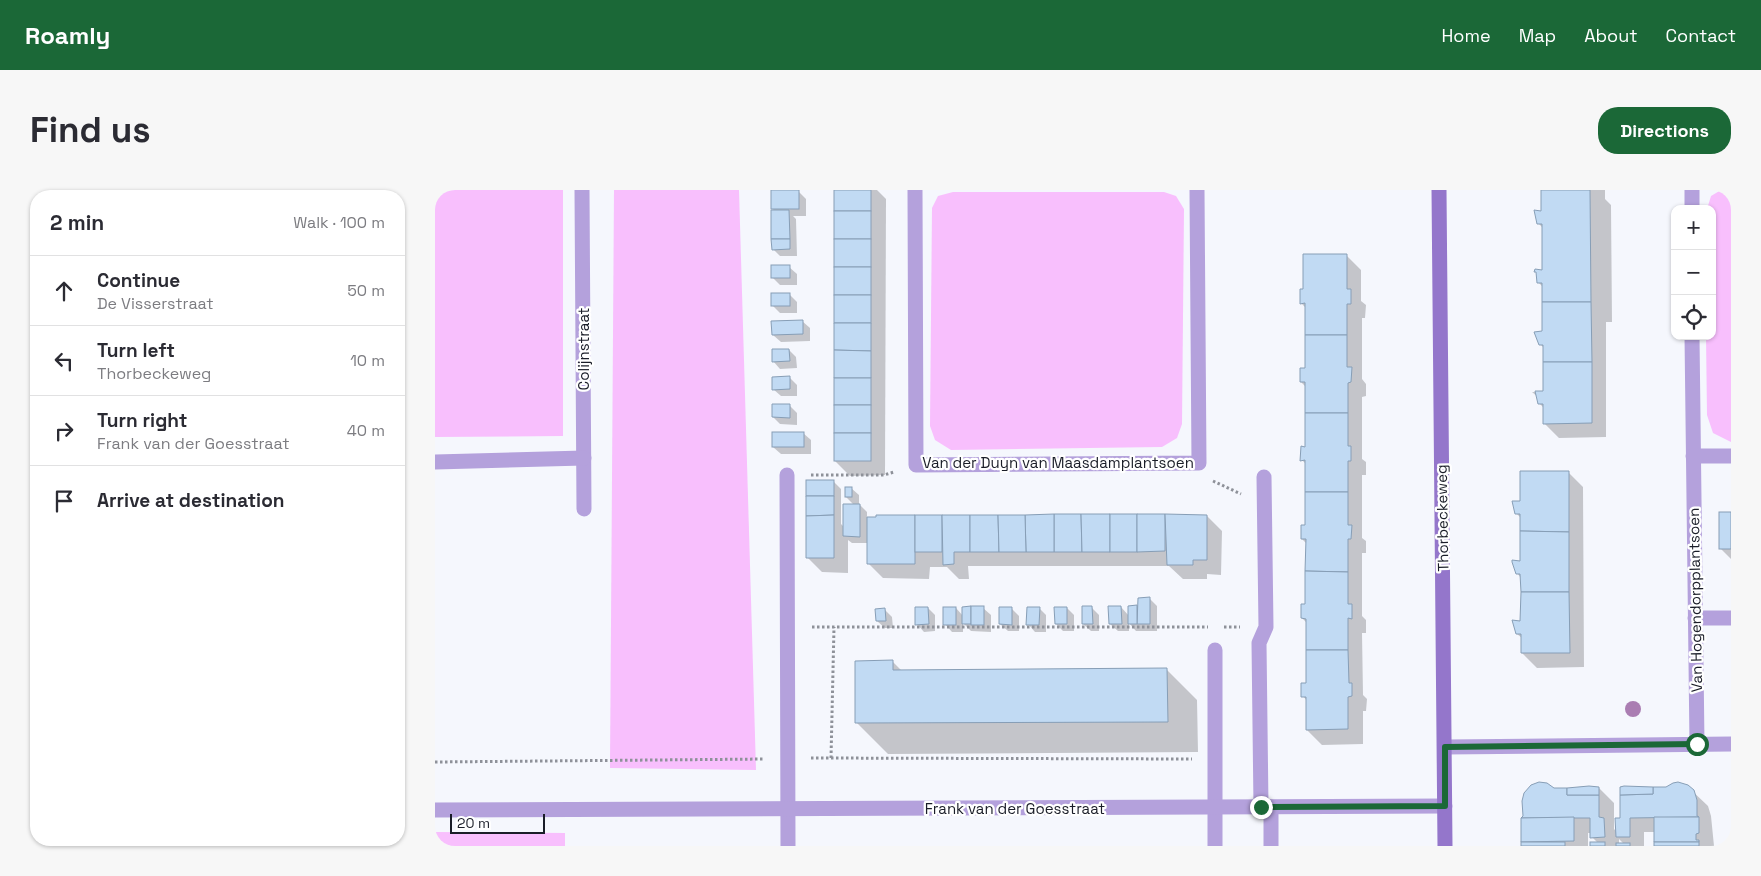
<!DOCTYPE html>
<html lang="en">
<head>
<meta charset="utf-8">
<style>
	:root { --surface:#fff; --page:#f7f7f7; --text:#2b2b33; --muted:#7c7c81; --line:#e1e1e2; --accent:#1b6837 }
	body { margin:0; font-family:"Space Grotesk",sans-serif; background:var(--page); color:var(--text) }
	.controls { position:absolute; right:15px; top:15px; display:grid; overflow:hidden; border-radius:10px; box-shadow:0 1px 4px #0004 }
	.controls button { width:45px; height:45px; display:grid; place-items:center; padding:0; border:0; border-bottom:1px solid var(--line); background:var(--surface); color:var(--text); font:25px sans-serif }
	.scale { position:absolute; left:15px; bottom:12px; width:95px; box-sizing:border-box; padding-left:5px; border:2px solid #1a1d28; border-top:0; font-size:14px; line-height:18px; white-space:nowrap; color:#1a1d28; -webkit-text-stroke:4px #fff; paint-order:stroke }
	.stop { position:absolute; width:15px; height:15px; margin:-11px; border:4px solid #1b6837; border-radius:50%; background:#fff }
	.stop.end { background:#1b6837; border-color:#fff; box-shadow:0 1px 5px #0008 }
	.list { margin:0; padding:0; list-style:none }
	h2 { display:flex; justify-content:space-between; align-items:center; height:65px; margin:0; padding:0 20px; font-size:21px }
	h2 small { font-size:16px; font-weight:400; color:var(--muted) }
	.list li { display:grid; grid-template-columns:32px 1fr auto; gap:15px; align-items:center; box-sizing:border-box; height:70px; padding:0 20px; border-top:1px solid var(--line) }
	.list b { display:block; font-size:19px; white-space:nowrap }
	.list p { margin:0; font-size:16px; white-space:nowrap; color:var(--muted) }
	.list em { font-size:16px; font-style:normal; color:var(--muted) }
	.icon { flex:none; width:28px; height:28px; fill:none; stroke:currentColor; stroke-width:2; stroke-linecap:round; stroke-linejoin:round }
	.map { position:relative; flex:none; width:1296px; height:656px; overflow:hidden; border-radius:20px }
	header { display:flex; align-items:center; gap:30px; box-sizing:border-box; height:70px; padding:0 25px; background:var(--accent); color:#fff }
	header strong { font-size:24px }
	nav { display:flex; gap:28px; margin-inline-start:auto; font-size:18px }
	.intro { display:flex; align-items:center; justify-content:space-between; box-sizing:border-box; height:120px; padding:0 30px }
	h1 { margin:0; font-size:35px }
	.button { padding:12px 22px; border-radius:20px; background:var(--accent); color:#fff; font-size:18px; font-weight:700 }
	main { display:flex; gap:30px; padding:0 30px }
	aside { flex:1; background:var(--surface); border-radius:20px; box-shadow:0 1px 4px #0004 }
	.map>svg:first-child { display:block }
</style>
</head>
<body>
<header>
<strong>Roamly</strong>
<nav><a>Home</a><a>Map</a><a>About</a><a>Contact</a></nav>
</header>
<div class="intro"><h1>Find us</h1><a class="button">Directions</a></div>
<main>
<aside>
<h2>2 min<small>Walk · 100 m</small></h2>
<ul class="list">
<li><svg class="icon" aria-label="ahead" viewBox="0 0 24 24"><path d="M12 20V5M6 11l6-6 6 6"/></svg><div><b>Continue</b><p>De Visserstraat</p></div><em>50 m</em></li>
<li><svg class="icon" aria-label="left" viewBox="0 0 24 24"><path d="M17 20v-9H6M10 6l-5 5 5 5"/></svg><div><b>Turn left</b><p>Thorbeckeweg</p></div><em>10 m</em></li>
<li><svg class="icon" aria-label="right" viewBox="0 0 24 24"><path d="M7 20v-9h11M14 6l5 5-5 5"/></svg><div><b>Turn right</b><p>Frank van der Goesstraat</p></div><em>40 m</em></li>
<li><svg class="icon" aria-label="arrive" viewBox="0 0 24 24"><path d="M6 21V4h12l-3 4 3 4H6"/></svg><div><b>Arrive at destination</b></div></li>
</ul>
</aside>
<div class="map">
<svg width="1296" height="656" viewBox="0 0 1296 656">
	<rect width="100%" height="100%" fill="#f5f7fd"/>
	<g fill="#f8bffd">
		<path d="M0 0H128V246L0 247Z"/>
		<path d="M179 0H304L321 580 175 578Z"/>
		<path d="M1286 0H1296V252L1278 243 1272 225 1271 146H1277V19H1272L1276 6Z"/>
		<path d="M518 2H729L741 6 749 19 747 234 742 248 727 257 516 260 500 250 495 236 497 18 503 6Z"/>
		<path d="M0 642 130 643V656H0Z"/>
	</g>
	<g fill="#0003" fill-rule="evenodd">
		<path d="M400 0H442L451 9 450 285 415 286 400 271Z"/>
		<path d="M1108 0H1170V9L1176 15 1177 132H1171V247L1124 248 1109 233V218L1104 213V208L1097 202H1109V158L1105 154 1108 143V97L1103 92 1108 81V38L1103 33 1108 22Z"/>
		<path d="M363 1 371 9V26H358L361 29 362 66H345L338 59 340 22 338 19Z"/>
		<path d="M911 65 926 80V111L931 115 930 128H927V189L931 194V206L927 207V269L931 272V285H927V348L931 351V363H927V426L931 430V443H927L928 505 932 509 931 521H928V554L887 555 872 540V511L868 506 872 494V433L867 428 872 415V354L867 349 872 336V275L867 270 871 258V197L866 192 871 179V118L866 113Z"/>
		<path d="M354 77 362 84V95H345L338 88Z"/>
		<path d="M354 104 362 112V123H345L338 116Z"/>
		<path d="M367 131 375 138V151L346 152 338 145Z"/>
		<path d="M354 160 361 167 362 178 345 179 338 171Z"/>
		<path d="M355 188 362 195V206H346L338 199Z"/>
		<path d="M355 216 362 223V235L345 234 338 227Z"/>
		<path d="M368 243 376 250V264H346L338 257Z"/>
		<path d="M1133 282 1148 297 1149 477 1102 478 1087 463V448L1082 444 1087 432 1086 388 1082 383 1086 372V328L1081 323Z"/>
		<path d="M399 292 406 299V334L409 337 419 315 411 307 416 298 424 305V314L432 322V328H442V326L758 325 772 326 787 341 786 385 772 384V389H748L734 376H533L534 389H524L512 377H495L494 389 448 388 433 373V353H417L413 350V383L387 382 372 367Z"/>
		<path d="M1296 323V369L1285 358Z"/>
		<path d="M715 409 722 416V441H701L694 433V441H683L675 434 686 417 694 426V417L704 416Z"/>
		<path d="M493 418 500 425V441L489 442 482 434Z"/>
		<path d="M521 418 528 426 548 418 556 425V442L536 441 528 433V442H517L510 434Z"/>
		<path d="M576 418 584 426V441H573L565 434Z"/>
		<path d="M604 418 611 425V442H600L593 434Z"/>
		<path d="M632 418 639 425V441H628L621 434Z"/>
		<path d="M657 418 664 425V441H656L648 434Z"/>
		<path d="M449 419 457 427 458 438H450L442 431Z"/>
		<path d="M458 472 467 481 731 479 762 510 763 562 453 564 422 533Z"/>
		<path d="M1252 596 1273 616 1276 626 1279 656H1220V642H1209V656H1157L1163 653 1157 647V643H1153V656H1087V628L1119 599 1164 598 1179 613V639L1182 642 1187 629 1231 598ZM1184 649 1189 654H1184Z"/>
	</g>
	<g fill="#c1daf3" stroke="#879eb6">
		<rect x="336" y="0" width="28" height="19"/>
		<rect x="399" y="0" width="37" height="21"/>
		<path d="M1106 0H1155L1156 112H1107V93H1102L1101 82H1099L1100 79 1107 80V34H1102L1099 20 1106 21Z"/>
		<path d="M336 20H354L355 49H336Z"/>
		<rect x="399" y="21" width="37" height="28"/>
		<path d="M336 49H355V59L337 60Z"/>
		<rect x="399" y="49" width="37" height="28"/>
		<path d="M868 64H912V99H916V114H912V145H870V113L865 114V99H868Z"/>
		<rect x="336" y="75" width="19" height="13"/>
		<rect x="399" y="77" width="37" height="28"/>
		<rect x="336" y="103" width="19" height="13"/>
		<rect x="399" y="105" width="37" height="28"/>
		<path d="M1107 112H1156L1157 172H1108V155H1104L1099 142 1107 141Z"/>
		<path d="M368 130V144L337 145 336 131Z"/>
		<path d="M399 133H436V161L399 160Z"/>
		<path d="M870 145H912V177H917L916 192 913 193V223H870V192H865V178H870Z"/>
		<path d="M337 159H354L355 171 337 172Z"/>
		<path d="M399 160 436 161V188H399Z"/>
		<path d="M1108 172H1157V233L1108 234V214H1103L1100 201H1108Z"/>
		<path d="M355 186V199L337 200V187Z"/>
		<rect x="399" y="188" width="37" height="27"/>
		<path d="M337 214H355V228L337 227Z"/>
		<rect x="399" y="215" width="37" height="28"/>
		<path d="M870 223H913V256H916V271H913V302H870V270L865 271 866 256 870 257Z"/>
		<rect x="337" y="242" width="32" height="15"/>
		<rect x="399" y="243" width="37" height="28"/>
		<path d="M1085 281H1134V342L1085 341V324H1080L1077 311H1085Z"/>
		<rect x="371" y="290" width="28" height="16"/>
		<rect x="410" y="297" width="7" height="10"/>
		<path d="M870 302H913V335H917L916 349H913V382L870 381 871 349H866V335H870Z"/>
		<path d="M371 306H399V325L371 326Z"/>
		<path d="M408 314H425V347L408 346Z"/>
		<rect x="1284" y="322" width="12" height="37"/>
		<path d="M619 324H646L647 362H619Z"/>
		<path d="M619 324V362H591L590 325Z"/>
		<path d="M646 324H675V362H647Z"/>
		<rect x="675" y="324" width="27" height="38"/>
		<path d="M702 324H730V361L702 362Z"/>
		<path d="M730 324 772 325V370H758V375H732Z"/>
		<path d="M399 325V368H371V326Z"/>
		<path d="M441 325H480V374H432V327H441Z"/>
		<rect x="480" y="325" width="27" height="37"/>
		<path d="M507 325H535V362H519V374L508 375Z"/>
		<path d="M535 325H563L564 362H535Z"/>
		<path d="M563 325H590L591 362H564Z"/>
		<path d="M1085 341 1134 342V402H1086L1085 384H1081L1077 372V370L1085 371Z"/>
		<path d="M870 381 913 382V414H917V429L913 428V460H871V429L866 428V414H870Z"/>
		<path d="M1086 402H1134L1135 463H1086V444H1081L1077 430 1085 431Z"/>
		<path d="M715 407V434H702L703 408Z"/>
		<path d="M702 415V434H693V416Z"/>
		<path d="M536 416V434H527V417Z"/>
		<rect x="536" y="416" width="13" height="19"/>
		<path d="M647 416H657L658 434H647Z"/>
		<path d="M673 416H686L687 434H674Z"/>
		<path d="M480 417H493L494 434 480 435Z"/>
		<rect x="508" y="417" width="13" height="18"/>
		<path d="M564 417H577V435L564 434Z"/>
		<path d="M592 417H605L604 435H591Z"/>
		<path d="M619 417H632V434H620Z"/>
		<path d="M450 418 451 431H441L440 419Z"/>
		<path d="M871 460H913L914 493H917V506L913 507V539L871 540V507H866V493H871Z"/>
		<path d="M458 470V480L732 478 733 532 420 533V471Z"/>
		<path d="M1104 592 1112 593 1119 598H1132V605H1164V627L1169 628 1170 647 1155 648V628H1086L1088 626 1087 611 1089 603 1096 595Z"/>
		<path d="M1243 592 1253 595 1259 600 1262 610V626L1264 627 1195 628V647H1181L1180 628H1185V605L1218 604V597H1231L1238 593Z"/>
		<path d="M1154 596 1164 597V605H1132V598Z"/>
		<path d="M1189 596 1218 597V604L1185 605V597Z"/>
		<path d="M1139 627V651L1086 652V628Z"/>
		<path d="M1219 627H1264V643L1261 644V650H1264V652H1219Z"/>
		<rect x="1086" y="652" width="44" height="4"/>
		<rect x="1155" y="652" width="15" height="4"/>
		<rect x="1219" y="652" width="45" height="4"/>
		<rect x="1181" y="653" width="14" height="3"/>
	</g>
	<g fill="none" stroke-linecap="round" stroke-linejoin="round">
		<g stroke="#8e9199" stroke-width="3" stroke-dasharray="2.5 2.5" stroke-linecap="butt">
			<path d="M376 285H449L459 282"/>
			<path d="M778 291 806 304"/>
			<path d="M377 437H773"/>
			<path d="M789 437H805"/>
			<path d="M376 568 757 569"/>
			<path d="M396 568 399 437"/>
			<path d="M0 572 329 569"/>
		</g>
		<g stroke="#b4a1dc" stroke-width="15">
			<path d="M352 285 353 656"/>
			<path d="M1260 428H1296"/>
			<path d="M780 460V656"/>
			<path d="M826 617 824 453 831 437 829 287"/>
			<path d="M836 656V617"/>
		</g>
		<g stroke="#b4a1dc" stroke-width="15">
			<path d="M147 0 149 319"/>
			<path d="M480 0 481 275 764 273 762 0"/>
			<path d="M1257 0V19"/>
			<path d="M1257 146 1262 554"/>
			<path d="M1258 266H1296"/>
			<path d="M0 272 149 268"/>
			<path d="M1010 557 1296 554"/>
			<path d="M0 620 1010 616"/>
		</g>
		<path stroke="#9476cb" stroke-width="15" d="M1004 0 1010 656"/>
	</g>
	<circle fill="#aa7db2" cx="1198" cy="519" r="8"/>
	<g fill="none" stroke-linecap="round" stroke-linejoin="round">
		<path stroke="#1b6837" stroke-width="6" d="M826 617 1010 616V557L1262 554"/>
	</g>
	<g text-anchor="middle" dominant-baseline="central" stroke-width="4.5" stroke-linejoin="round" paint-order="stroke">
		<g font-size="15" fill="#1a1d28" stroke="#fff">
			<text transform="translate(148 159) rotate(-90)">Colijnstraat</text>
			<text x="623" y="272">Van der Duyn van Maasdamplantsoen</text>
			<text transform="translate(1007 328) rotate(-91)">Thorbeckeweg</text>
			<text transform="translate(1260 410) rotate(-91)">Van Hogendorpplantsoen</text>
			<text x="580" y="618">Frank van der Goesstraat</text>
		</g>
	</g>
</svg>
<div class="controls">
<button>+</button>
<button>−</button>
<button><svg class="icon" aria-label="locate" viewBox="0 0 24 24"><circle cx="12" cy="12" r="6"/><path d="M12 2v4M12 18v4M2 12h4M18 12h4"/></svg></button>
</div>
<div class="scale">20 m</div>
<div class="stop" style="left:1262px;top:554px"></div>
<div class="stop end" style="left:826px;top:617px"></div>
</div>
</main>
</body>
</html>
